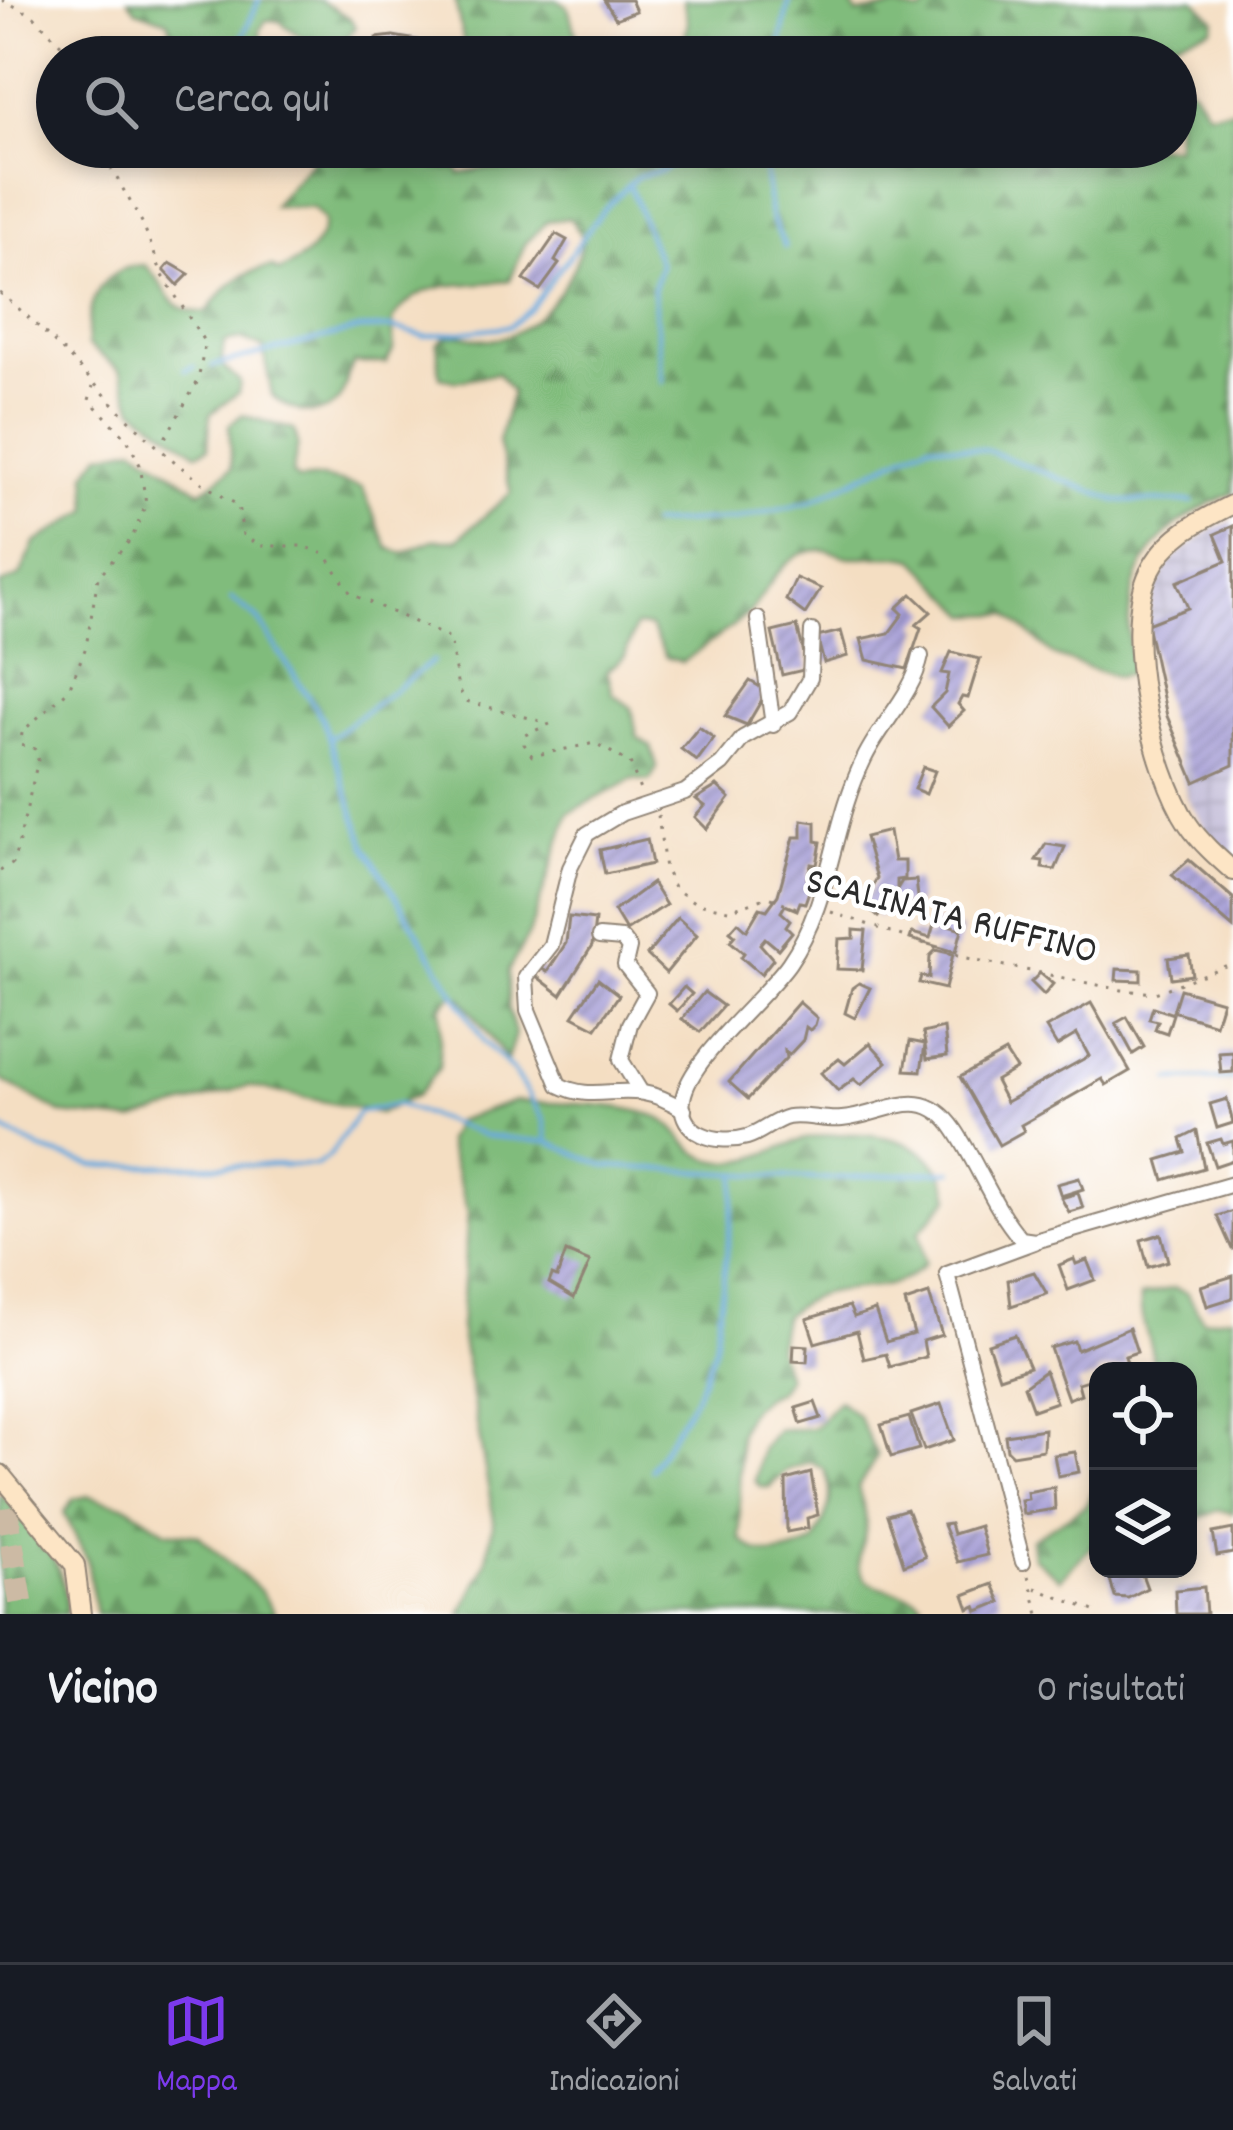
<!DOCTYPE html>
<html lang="it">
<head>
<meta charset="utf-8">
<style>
	:root { --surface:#171b24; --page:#20242c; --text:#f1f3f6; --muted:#9ea1a6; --line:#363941; --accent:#7c3aed }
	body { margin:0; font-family:Dekko,sans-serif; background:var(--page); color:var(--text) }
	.controls { position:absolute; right:36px; bottom:36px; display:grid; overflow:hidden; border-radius:24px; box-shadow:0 6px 18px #0003 }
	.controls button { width:108px; height:108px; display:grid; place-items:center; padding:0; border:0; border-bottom:3px solid var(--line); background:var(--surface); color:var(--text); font:60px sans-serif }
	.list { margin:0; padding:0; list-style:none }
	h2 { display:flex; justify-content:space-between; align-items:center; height:156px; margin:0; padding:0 48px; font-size:51px }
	h2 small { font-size:39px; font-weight:400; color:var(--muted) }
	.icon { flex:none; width:66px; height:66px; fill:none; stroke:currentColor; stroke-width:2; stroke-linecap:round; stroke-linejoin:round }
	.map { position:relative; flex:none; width:1233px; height:1614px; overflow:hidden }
	.search { position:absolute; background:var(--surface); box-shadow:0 6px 18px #0003; left:36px; right:36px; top:36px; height:132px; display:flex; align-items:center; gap:30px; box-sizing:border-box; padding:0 42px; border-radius:66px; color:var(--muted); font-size:45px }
	.sheet { height:348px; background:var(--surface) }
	nav { display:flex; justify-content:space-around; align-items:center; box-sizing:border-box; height:168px; border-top:3px solid var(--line); background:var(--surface); font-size:33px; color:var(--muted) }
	nav a { display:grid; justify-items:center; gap:6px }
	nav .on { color:var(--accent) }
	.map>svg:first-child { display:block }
</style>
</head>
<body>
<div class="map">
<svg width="1233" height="1614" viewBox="0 0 1233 1614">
	<defs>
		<pattern id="industrial-grid" width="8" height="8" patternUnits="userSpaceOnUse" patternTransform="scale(3)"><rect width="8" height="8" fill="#c6c0da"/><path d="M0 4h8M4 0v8" fill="none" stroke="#aaa5bb"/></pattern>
		<pattern id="forest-firs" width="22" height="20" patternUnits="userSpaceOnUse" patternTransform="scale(3)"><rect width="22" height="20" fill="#80bc7b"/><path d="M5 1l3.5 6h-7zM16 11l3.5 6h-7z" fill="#699965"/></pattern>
		<pattern id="building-hatch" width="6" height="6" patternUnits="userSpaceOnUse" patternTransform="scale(3)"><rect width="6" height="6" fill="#a69ed6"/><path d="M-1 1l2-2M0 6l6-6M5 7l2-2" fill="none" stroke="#8781ae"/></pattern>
	</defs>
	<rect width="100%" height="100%" fill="#fff"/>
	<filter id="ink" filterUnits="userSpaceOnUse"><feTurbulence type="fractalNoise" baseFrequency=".00833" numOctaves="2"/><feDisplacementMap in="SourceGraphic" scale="24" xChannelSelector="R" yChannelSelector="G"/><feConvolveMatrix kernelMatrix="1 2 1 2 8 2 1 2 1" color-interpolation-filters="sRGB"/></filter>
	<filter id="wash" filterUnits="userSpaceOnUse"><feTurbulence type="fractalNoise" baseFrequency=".004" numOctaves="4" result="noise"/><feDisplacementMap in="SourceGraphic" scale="48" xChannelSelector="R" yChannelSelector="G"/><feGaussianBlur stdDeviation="2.7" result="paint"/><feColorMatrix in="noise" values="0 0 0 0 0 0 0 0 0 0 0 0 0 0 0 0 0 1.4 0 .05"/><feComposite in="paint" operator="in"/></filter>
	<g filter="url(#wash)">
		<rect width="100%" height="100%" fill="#f4dec2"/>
		<path fill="url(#industrial-grid)" d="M1233 520V858L1211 839 1187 797 1146 624 1155 590 1170 562 1210 530Z"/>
		<g fill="url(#forest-firs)" stroke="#567453" stroke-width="3">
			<path d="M128 0H319L350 18 355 27 341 45 319 49 279 21 266 20 260 30 263 57H182L168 21 136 10Z"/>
			<path d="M455 0H556L567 5 580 47 571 57H467Z"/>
			<path d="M683 0H849L857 14 897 8 921 13 937 0H1195L1215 20 1212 28 1166 43 1160 57H682L688 22Z"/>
			<path d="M1176 79 1193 89 1208 112 1233 109V493C1148 528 1116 581 1133 673L1116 677 1054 656 1008 614 969 615 915 559C893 553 872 558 850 557 841 556 832 550 823 550 783 549 770 588 749 613 745 617 689 658 682 662L666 657 650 627 635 626 625 656 607 671 613 694 632 708 637 737 651 747 657 768 649 781 633 779 569 813 529 934 508 971V1008L515 1034 507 1060 461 997 453 994 441 1007 439 1068 417 1095 380 1113 248 1086 132 1121 63 1114 0 1079V585L20 576 35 543 89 510 87 473 101 454 135 447 201 492 232 468 229 425 242 415 294 430 298 444 292 474 298 480 322 478 362 487 388 548 403 553 433 540H457L511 493 498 442 512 392 497 373 456 381 440 377 437 344C457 325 469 342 491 340 535 334 575 282 583 239L570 218 547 221 525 244 510 280C465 288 421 275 393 320V350L386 363H354C346 374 348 381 343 392 329 423 290 414 272 395L263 347 240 339 224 342 221 365 240 382 238 393 210 414 208 448 197 453 134 408 120 370 88 346C86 305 98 267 145 265 168 287 168 315 207 312 225 287 240 271 272 267L279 272C301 261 323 247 324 220L313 208 273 206 315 157 336 147H374L413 160 420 147H470L452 162 460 174 484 169 565 174 612 157 618 147H1176Z"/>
			<path d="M515 1101C557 1105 611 1101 652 1115 681 1124 682 1154 718 1161 749 1167 777 1146 806 1139 860 1127 939 1133 950 1197L919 1232 925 1263C896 1297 854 1283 816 1296 803 1300 794 1309 783 1317L777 1348 787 1377 778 1391C757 1398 743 1414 739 1436L740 1539C764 1562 786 1555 814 1543 825 1516 838 1500 824 1469L810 1462 787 1470 769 1487H761L755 1481 762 1448 778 1429C827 1430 808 1429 839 1401L858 1416 877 1456 858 1487C861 1500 867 1514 866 1526 865 1547 845 1571 876 1585 893 1593 907 1590 922 1602L916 1614H461L485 1565 494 1520 460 1328 468 1212 446 1141 456 1121Z"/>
			<path d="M1174 1288 1187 1293 1203 1320 1233 1316V1513L1218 1510 1188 1523V1371H1146L1153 1361C1151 1337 1138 1320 1141 1296Z"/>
			<path d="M1098 1482V1539L1060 1579 1033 1557 1031 1540 1086 1505Z"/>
			<path d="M0 1493C33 1529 69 1563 66 1614H0Z"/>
			<path d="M89 1496 127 1506 166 1531 198 1535 261 1592 275 1614H96L87 1559 64 1513 73 1499Z"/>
		</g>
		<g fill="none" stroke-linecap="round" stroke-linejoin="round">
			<g stroke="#6aaadd" stroke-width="4.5">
				<path d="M234 57 259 0"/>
				<path d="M778 57 789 0"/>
				<path d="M762 147 770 215 785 247"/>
				<path d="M629 184 660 265 653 289 662 382"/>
				<path d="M212 366 360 329 393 328 425 336 510 326 531 308 603 210 638 176 661 171 704 147"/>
				<path d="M185 370 194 367"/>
				<path d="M651 524 736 519 809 502 929 443 986 450 1117 501 1193 502"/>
				<path d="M231 599 257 618 322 718 366 847 484 1042 513 1071 544 1120 548 1142"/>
				<path d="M330 738 433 661"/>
				<path d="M1170 1080 1233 1079"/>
				<path d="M0 1128 42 1150 95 1166 317 1165 330 1155 359 1112 397 1104 486 1136 548 1142 606 1166 820 1179 952 1171"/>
				<path d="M651 1469 696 1395 714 1350 737 1174"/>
			</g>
		</g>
		<g id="blocks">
			<g fill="url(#building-hatch)">
				<path d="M604 0H631L636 11 616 19Z"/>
				<path d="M393 36 417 40 414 57H379L376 38Z"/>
				<path d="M556 234 567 240 555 261 559 264 540 290 524 280Z"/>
				<path d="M170 263 189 274 178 285 164 270Z"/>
				<path d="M1233 526V765L1195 782 1167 716 1147 624 1188 608 1177 582 1226 561 1215 534Z"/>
				<path d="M796 578 821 589 805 614 786 600Z"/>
				<path d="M912 594 931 612 916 625 921 628 907 669 867 660 861 639 889 633 903 614 897 608Z"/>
				<path d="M797 626 808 669 782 675 772 632Z"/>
				<path d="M841 631 848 656 824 663 817 637Z"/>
				<path d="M951 652 980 659 968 698 962 697 958 704 964 711 948 726 931 707 945 693 949 674 942 673Z"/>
				<path d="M750 681 767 691 747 725 725 716Z"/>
				<path d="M699 727 714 738 697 761 681 749Z"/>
				<path d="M923 767 935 771 926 794 914 789Z"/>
				<path d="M717 786 730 798 707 829 695 817 705 806 696 799Z"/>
				<path d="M802 820 816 822V841L821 842 817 865 811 864 807 878 813 880 805 903 800 902 797 910 785 905 781 912 790 920 786 926 792 932 778 949 765 938 760 944 773 959 761 974 741 957 744 953 730 941 735 935 730 931 738 922 747 930 760 908 767 910 778 895 794 837H802Z"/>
				<path d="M889 831 894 861H905V879L897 880V889L902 881 916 880 918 897 917 904 888 905 878 917 863 903 877 878 865 837Z"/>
				<path d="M647 839 652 864 605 874 600 850Z"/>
				<path d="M1046 844 1065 847 1055 870 1042 868 1043 861 1036 860Z"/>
				<path d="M1189 860 1233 898V928L1172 875Z"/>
				<path d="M652 883 666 905 626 931 614 911Z"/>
				<path d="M569 917 595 920 592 946 561 995 535 975 539 967 547 972 566 943Z"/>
				<path d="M678 918 697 935 666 973 647 955Z"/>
				<path d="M935 921 962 929 956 952 910 939 912 933 930 938Z"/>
				<path d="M854 930 866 931 862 970 837 969 839 939 854 938Z"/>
				<path d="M936 950 953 954 945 989 919 983 921 976 929 978 930 956Z"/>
				<path d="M1189 955 1192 975 1171 978 1168 958Z"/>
				<path d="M1117 969 1141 970V981L1116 980Z"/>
				<path d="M1040 973 1053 984 1044 995 1031 982Z"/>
				<path d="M598 979 619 995 596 1028 573 1016Z"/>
				<path d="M859 983 870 988 855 1018 845 1013 852 988Z"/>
				<path d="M684 987 692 994 677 1011 669 1004Z"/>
				<path d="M1180 989 1222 1001 1215 1024 1173 1011Z"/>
				<path d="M704 992 723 1006 700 1032 682 1019Z"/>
				<path d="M799 1002 817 1018 815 1025 810 1030 806 1027 803 1040 789 1055 785 1051 786 1058 748 1099 729 1082Z"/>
				<path d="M1091 1003 1130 1071 1106 1085 1102 1079 1021 1125 1024 1131 999 1145 960 1077 1005 1052 1016 1069 995 1081 1006 1102 1089 1056 1077 1034 1057 1046 1046 1028Z"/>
				<path d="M1153 1007 1173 1014 1167 1033 1155 1029 1158 1021 1149 1019Z"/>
				<path d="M1127 1017 1144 1047 1133 1054 1116 1023Z"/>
				<path d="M944 1028 947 1056 927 1059 925 1045 921 1071 905 1070 910 1041 925 1044 923 1033Z"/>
				<path d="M870 1043 887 1062 861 1085 854 1079 838 1091 821 1073 839 1059 845 1064Z"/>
				<path d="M1233 1052V1072L1221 1073 1219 1053Z"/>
				<path d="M1227 1099 1233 1123 1217 1128 1210 1104Z"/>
				<path d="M1197 1131 1204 1168 1164 1180 1158 1160 1185 1152 1181 1139Z"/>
				<path d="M1221 1139 1223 1144 1233 1141V1160L1215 1166 1207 1143Z"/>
				<path d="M1079 1178 1083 1189 1061 1196 1057 1184Z"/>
				<path d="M1078 1193 1083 1208 1069 1212 1061 1198Z"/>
				<path d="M1233 1211V1249H1232L1217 1216Z"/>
				<path d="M1161 1234 1168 1261 1148 1267 1141 1240Z"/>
				<path d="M566 1252 590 1262 574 1298 549 1283 552 1275 557 1277Z"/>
				<path d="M1074 1259 1076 1264 1087 1260 1095 1280 1068 1290 1059 1265Z"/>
				<path d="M1034 1272 1047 1294 1011 1306 1008 1280Z"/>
				<path d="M1233 1276V1298L1207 1306 1201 1286Z"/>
				<path d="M929 1294 942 1335 923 1341 926 1357 890 1367 886 1354 864 1359 857 1331 815 1343 807 1319 849 1306 854 1317 875 1310 886 1342 914 1334 905 1302Z"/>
				<path d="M1129 1328 1137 1352 1125 1356 1128 1367 1098 1371V1377L1078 1383 1081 1394 1068 1399 1050 1348 1074 1341 1077 1350Z"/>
				<path d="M1015 1335 1029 1367 999 1377 988 1344Z"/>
				<path d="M794 1345 808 1346 807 1362 793 1361Z"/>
				<path d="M1045 1371 1056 1402 1033 1410 1024 1386Z"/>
				<path d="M815 1402 821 1418 801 1424 796 1408Z"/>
				<path d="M941 1404 954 1440 924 1450 911 1414Z"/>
				<path d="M909 1417 919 1449 891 1457 881 1425Z"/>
				<path d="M1044 1429 1043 1450 1012 1455 1007 1450 1005 1435Z"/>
				<path d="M1075 1452 1079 1472 1058 1476 1054 1455Z"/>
				<path d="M811 1473 818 1515 807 1518 808 1528 787 1532 786 1480Z"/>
				<path d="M1054 1487 1055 1509 1023 1514 1021 1500 1028 1499 1027 1492Z"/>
				<path d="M907 1509 925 1557 904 1565 887 1515Z"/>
				<path d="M950 1524 953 1534 979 1526 987 1555 958 1562 943 1525Z"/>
				<path d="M1233 1529V1553L1217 1556 1213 1533Z"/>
				<path d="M1107 1569H1140L1147 1588 1128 1598 1115 1597Z"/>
				<path d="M993 1584 1001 1602 978 1611 976 1606 969 1609 964 1595Z"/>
				<path d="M1204 1587 1206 1614H1176L1175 1590Z"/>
			</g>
		</g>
	</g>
	<g filter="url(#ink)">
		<use href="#blocks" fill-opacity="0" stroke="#908476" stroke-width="3"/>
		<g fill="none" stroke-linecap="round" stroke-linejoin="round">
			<path stroke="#ccbaa4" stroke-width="24" stroke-dasharray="24 12" stroke-linecap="butt" d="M0 1472 23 1614"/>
			<g stroke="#908476" stroke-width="18">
				<g id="street">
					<path d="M758 619 773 725"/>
					<path d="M921 656C913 695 881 723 864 759 831 825 832 901 789 963 764 999 689 1059 683 1099 677 1135 719 1145 747 1137 761 1133 774 1120 788 1117 803 1114 825 1121 842 1119 887 1115 922 1081 955 1130 979 1166 993 1207 1021 1239L1035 1241 1233 1184"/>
					<path d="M599 937 622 939 629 948 625 965 647 993 630 1024 621 1060 639 1089"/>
					<path d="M684 1110C628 1073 601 1107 559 1085L528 1010 526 977 551 945 570 868 587 834 622 813 685 792 722 764 743 738 790 712 810 678 812 631"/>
					<path d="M1023 1562 947 1274 1034 1242"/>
				</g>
			</g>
			<g stroke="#908476" stroke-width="22">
				<g id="secondary">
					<path d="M1233 504C1199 521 1166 537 1149 573 1121 632 1153 771 1188 824 1200 842 1217 857 1233 871"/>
					<path d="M0 1474 75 1565 81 1614"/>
				</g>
			</g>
			<g stroke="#908476" stroke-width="3" stroke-dasharray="3 9" stroke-linecap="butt">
				<path d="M2 0 33 15 73 57"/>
				<path d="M99 147 143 224 162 274 205 343 198 381 161 445"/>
				<path d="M0 293C82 358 144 455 238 505L243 535 259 546H304L326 555 351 594 450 638 458 689 466 701 548 723"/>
				<path d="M550 724 525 735 524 744 532 756 595 743 630 763 641 793"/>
				<path d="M658 815 665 869 674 888 694 902 728 910 769 897 799 909"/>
				<path d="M0 871 12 864 17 850 38 760 35 749 21 745 22 732 69 689 86 647 98 577 132 538 146 504 140 465 126 437 89 400 93 386"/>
				<path d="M831 912 967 958 1122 990 1155 993 1233 963"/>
				<path d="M1028 1576 1039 1614"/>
				<path d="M1035 1588 1102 1614"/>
			</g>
			<use href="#street" stroke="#fff" stroke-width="14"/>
			<use href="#secondary" stroke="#fde5c5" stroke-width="18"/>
		</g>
	</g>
	<g text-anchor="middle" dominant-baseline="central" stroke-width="9" stroke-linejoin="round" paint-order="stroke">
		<g font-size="39" fill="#2b2b2b" stroke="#fff">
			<text transform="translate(951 919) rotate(14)">SCALINATA RUFFINO</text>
		</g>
	</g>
</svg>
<div class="controls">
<button><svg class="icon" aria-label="locate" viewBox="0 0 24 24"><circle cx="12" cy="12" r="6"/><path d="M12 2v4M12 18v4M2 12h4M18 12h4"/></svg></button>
<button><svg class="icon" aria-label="layers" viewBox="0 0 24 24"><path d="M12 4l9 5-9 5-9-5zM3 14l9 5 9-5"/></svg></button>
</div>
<div class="search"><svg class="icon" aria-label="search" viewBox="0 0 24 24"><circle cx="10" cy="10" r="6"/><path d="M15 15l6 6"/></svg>Cerca qui</div>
</div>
<section class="sheet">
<h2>Vicino<small>0 risultati</small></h2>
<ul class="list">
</ul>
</section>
<nav>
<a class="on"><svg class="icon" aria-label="map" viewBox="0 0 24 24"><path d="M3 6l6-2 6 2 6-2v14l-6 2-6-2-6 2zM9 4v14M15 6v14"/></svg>Mappa</a>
<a><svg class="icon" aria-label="directions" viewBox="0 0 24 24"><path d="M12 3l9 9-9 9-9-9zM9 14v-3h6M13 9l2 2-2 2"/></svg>Indicazioni</a>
<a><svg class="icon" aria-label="saved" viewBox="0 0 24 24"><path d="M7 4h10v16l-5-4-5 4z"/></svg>Salvati</a>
</nav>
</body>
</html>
